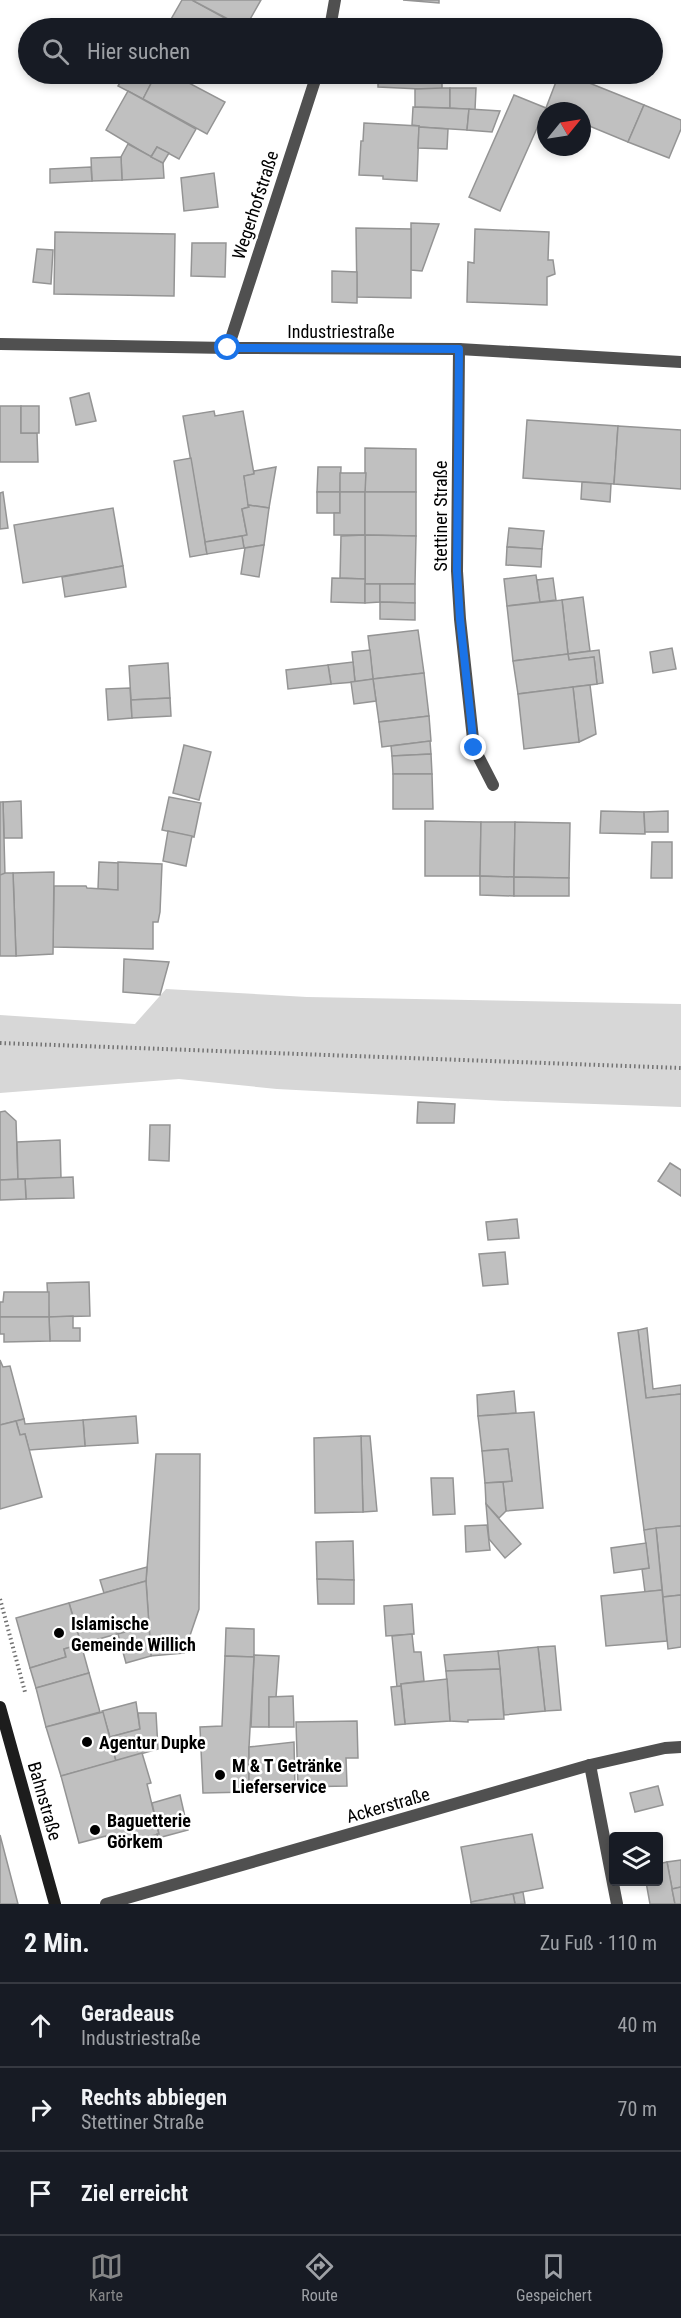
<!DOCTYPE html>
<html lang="de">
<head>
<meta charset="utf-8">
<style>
	:root { --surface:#171b24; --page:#242831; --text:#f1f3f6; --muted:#9ea1a6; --line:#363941; --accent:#858687 }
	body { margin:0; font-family:"Roboto Condensed",sans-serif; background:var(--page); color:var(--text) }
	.controls { position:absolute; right:18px; bottom:18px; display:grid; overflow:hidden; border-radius:6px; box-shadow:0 3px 9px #0003 }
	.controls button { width:54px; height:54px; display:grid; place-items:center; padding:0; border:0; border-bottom:2px solid var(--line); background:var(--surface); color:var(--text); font:30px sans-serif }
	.compass { position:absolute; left:537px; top:102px; width:54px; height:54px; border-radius:50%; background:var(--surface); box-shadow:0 3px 9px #0003; rotate:60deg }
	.stop { position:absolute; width:18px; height:18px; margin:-14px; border:4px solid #1a73e8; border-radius:50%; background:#fff }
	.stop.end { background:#1a73e8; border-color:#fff; box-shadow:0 2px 6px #0008 }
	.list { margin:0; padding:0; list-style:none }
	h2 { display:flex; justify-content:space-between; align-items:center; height:78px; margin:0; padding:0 24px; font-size:26px }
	h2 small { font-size:20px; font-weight:400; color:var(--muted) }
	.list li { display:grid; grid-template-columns:39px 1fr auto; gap:18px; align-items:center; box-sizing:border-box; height:84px; padding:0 24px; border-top:2px solid var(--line) }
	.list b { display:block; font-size:22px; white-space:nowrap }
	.list p { margin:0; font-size:20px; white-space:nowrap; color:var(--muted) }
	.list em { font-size:20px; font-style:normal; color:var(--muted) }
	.icon { flex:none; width:33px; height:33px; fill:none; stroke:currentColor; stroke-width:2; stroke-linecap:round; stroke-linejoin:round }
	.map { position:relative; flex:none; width:681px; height:1904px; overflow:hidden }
	.search { position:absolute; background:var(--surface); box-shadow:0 3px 9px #0003; left:18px; right:18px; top:18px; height:66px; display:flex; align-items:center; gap:15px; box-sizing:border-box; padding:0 21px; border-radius:33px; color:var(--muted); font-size:22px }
	.sheet { height:330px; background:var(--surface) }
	nav { display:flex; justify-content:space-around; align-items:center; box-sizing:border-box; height:84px; border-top:2px solid var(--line); background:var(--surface); font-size:16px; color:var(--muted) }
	nav a { display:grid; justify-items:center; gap:3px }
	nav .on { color:var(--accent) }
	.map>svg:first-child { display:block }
</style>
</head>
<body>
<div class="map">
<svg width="681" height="1904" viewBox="0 0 681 1904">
	<rect width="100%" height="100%" fill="#fff"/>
	<path fill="#d7d7d7" d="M166 989 307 997 681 1004V1107L505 1101 277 1089 179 1079 0 1093V1015L135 1024Z"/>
	<g fill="#c0c0c0" stroke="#949494" stroke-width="1.5">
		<path d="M182 0H192L243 28H166Z"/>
		<path d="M192 0H261L245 28Z"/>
		<path d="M403 0H439V3Z"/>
		<path d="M125 74H156L143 99 118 86Z"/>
		<path d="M156 74H172L225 102 207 134 143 99Z"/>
		<path d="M172 74H194L189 82Z"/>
		<path d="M378 74H442V90L378 87Z"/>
		<path d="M559 74H567L644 105 628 142 582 123V111H552L546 108Z"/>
		<path d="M442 88H450V108L415 107V89Z"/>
		<path d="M450 88H476L475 110 450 108Z"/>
		<path d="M128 91 196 129 179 159 157 147 151 157 106 130Z"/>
		<path d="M514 95 546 108 500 211 469 197Z"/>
		<path d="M644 105 681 120V129L669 158 628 142Z"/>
		<path d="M413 107 469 109 467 130 419 127V126L412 125Z"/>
		<path d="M469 109 500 111 492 132 467 130Z"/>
		<path d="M364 123 419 126 417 181 383 179V176L359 175 361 141H363Z"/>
		<path d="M419 127 448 129 447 149 418 148Z"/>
		<path d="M128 144 163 163 164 178 122 180 121 157Z"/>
		<path d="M157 147 169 153 163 163 151 157Z"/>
		<path d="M121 157 122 180 92 181 91 158Z"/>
		<path d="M91 167 92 181 50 183V169Z"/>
		<path d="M214 173 218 207 184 211 181 178Z"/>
		<path d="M411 223 439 224 422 271 411 270Z"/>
		<path d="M356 228 411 229V298L357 297Z"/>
		<path d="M475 229 549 232 548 260H553L555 274 547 277V305L467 302 468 262 474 263Z"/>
		<path d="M55 232 175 234 174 296 54 294Z"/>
		<path d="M192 243H226L225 277 191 276Z"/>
		<path d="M37 249 53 250 51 284 33 282Z"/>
		<path d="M332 271 357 272V303L332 302Z"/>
		<path d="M89 393 96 421 76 425 70 398Z"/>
		<path d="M0 406H21V433H37L38 462H0Z"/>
		<rect x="21" y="406" width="18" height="27"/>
		<path d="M214 411 215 416 243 411 254 474 244 476 249 507 242 509 247 535 205 542 183 416Z"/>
		<path d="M527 420 618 426 614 484 523 478Z"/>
		<path d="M618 426 681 430V489L614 484Z"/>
		<path d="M365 448 416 449V492H365Z"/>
		<path d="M191 458 207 554 190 557 174 461Z"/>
		<path d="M276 467 269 508 248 505 244 476 254 474V471Z"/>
		<path d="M318 467H341L340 492H317Z"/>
		<path d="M340 473H366L365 492H340Z"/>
		<path d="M582 482 611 484 610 502 581 499Z"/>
		<path d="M3 492 8 528 0 529V493Z"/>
		<rect x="317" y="492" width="23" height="21"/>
		<path d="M340 492H365V535H334V513H340Z"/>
		<path d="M365 492H416V536L365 535Z"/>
		<path d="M248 505 269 508 264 545 244 548 242 536 247 535 242 509 249 507Z"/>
		<path d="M113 508 123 566 23 583 14 525Z"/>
		<path d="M509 528 544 531 542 549 507 547Z"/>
		<path d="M365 535 416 536 415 584H365Z"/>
		<path d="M365 535V579L340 578 341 536Z"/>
		<path d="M242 536 244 548 207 554 205 542Z"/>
		<path d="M264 545 259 577 241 574 245 548Z"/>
		<path d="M507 547 542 549 541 567 506 565Z"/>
		<path d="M123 566 126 587 65 597 62 577Z"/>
		<path d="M536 575 540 602 507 606 504 579Z"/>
		<path d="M332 578 365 579V603L331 602Z"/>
		<path d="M553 578 556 600 540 602 537 580Z"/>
		<path d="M365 584H380V602L365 603Z"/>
		<path d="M380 584H415V603L380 602Z"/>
		<path d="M583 597 590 651 568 654 562 600Z"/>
		<path d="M562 600 568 654 513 661 507 606Z"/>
		<path d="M380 602 415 603V620L380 619Z"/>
		<path d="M418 630 424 673 373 679 368 636Z"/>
		<path d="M672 648 676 669 653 673 650 652Z"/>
		<path d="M370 650 373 679 355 682 352 652Z"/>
		<path d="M599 650 603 683 597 684 594 657 569 660 568 654Z"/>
		<path d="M568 654 569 660 594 657 597 684 518 694 513 661Z"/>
		<path d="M353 662 355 682 331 684 328 665Z"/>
		<path d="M168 663 170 698 131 700 129 666Z"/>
		<path d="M328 665 331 684 288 689 286 670Z"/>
		<path d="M424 673 429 716 379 722 373 679Z"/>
		<path d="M373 679 376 701 354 704 351 682Z"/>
		<path d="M590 685 596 734 579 742 573 687Z"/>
		<path d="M573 687 579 742 524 749 518 694Z"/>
		<path d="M130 688 132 718 108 720 106 689Z"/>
		<path d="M170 698 171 716 132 718 131 700Z"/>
		<path d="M429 716 431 741 382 747 379 722Z"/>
		<path d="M430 741 431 754 392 756 391 746Z"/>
		<path d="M184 745 211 752 199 800 173 793Z"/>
		<path d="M431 754 432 774H393L392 756Z"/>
		<path d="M393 774H432L433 809H393Z"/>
		<path d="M169 797 201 803 194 837 162 830Z"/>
		<path d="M21 801 22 838H4L3 802Z"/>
		<path d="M0 802H3L5 875H0Z"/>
		<path d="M601 811 644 812 645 834 600 833Z"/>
		<path d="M668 811V832H645L644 812Z"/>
		<path d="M425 821 481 822 480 876H425Z"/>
		<path d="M481 822H515L514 877 480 876Z"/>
		<path d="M515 822 570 823 569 878 514 877Z"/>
		<path d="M168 831 192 836 186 866 163 861Z"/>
		<path d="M652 842H672V878H651Z"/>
		<path d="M99 862 119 863 118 890 98 889Z"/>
		<path d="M118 862 162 864 160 912 158 922H153V949L53 947 54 886H86L87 888 118 890Z"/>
		<path d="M54 872 53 954 16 956 13 873Z"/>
		<path d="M5 873H13L16 956H0V875Z"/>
		<path d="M480 876 514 877V896L480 895Z"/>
		<path d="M514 877 569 878V896H514Z"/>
		<path d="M124 959 169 962 160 995 123 992Z"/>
		<path d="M418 1102 455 1104 454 1123H417Z"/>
		<path d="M5 1111 16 1121 18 1179 0 1180V1112Z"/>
		<path d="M150 1125H170L169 1161 149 1160Z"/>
		<path d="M60 1140 61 1178 18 1179 17 1142Z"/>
		<path d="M670 1163 681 1170V1196L658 1181Z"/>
		<path d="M73 1177 74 1198 26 1199 25 1179Z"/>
		<path d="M25 1179 26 1199 0 1200V1180Z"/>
		<path d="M517 1219 519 1238 488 1240 486 1222Z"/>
		<path d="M505 1252 508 1284 483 1286 479 1254Z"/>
		<path d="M89 1282 90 1316 49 1317 47 1283Z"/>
		<path d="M4 1292H49V1317H0V1302H3Z"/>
		<path d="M73 1316V1328H80V1341H50L49 1317Z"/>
		<path d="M0 1317H49L50 1341 4 1342V1334H0Z"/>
		<path d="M647 1328 653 1389 681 1385V1394L646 1398 638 1330Z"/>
		<path d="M638 1330 646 1398 681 1394V1526L644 1530 618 1333Z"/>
		<path d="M0 1360 3 1367 10 1366 24 1419 0 1425Z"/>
		<path d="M514 1391 516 1413 478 1416 477 1395Z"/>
		<path d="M534 1412 543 1508 506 1511 503 1482 512 1481 508 1449 482 1451 478 1416Z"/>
		<path d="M136 1416 138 1443 85 1446 83 1420Z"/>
		<path d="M24 1419 25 1424 83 1420 85 1446 29 1450 25 1434 20 1435 16 1421Z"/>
		<path d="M16 1421 20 1435 25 1434 42 1497 0 1509V1425Z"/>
		<path d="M361 1436H370L377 1511 363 1512Z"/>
		<path d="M361 1436 363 1512 315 1513 314 1438Z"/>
		<path d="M508 1449 512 1481 485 1483 482 1451Z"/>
		<path d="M156 1454H200L199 1609 184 1653 151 1656 146 1581Z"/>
		<path d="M431 1478H453L455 1514 433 1515Z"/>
		<path d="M503 1482 506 1511 499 1518 486 1504 485 1483Z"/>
		<path d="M486 1504 521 1544 505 1558 489 1539Z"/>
		<path d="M487 1525 490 1550 466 1552 465 1526Z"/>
		<path d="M681 1526V1595L663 1597 656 1528Z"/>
		<path d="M656 1528 662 1590 645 1592 642 1569 649 1568 644 1530Z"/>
		<path d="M353 1541 354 1580 317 1579 316 1542Z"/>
		<path d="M646 1543 649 1568 614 1573 611 1548Z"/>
		<path d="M147 1567 146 1581 104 1593 100 1580Z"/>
		<path d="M317 1579 354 1580V1604H318Z"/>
		<path d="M146 1581 149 1625 81 1644 69 1603Z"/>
		<path d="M662 1590 667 1641 606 1646 601 1596Z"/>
		<path d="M681 1595V1647L668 1649 663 1597Z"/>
		<path d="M69 1603 81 1644 64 1649 66 1657 30 1668 16 1618Z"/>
		<path d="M412 1604 414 1634 386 1636 384 1606Z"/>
		<path d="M149 1625 151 1656 126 1663 118 1634Z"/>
		<path d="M226 1628 254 1629V1657L225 1656Z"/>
		<path d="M412 1634 414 1652H421L424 1681 401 1684V1686L397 1687 392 1636Z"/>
		<path d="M81 1644 89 1673 36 1688 30 1668 66 1657 64 1649Z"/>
		<path d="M555 1646 561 1710 545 1711 538 1647Z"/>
		<path d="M538 1647 545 1711 504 1715 498 1651Z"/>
		<path d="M498 1651 500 1669 446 1671 444 1655Z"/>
		<path d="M254 1655 279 1656 276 1697H269V1727H251Z"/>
		<path d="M225 1656 254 1657 249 1747V1792L203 1793 200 1727 222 1726Z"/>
		<path d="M500 1669 504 1719 468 1720V1722L450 1721 446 1671Z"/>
		<path d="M89 1673 100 1712 46 1727 36 1688Z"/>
		<path d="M447 1679 450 1721 405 1724 401 1684Z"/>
		<path d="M401 1686 405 1724 395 1725 391 1687Z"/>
		<path d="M293 1696 294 1727H269V1697Z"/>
		<path d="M136 1702 140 1729 110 1737 102 1711Z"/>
		<path d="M103 1712 116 1761 61 1776 46 1727Z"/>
		<path d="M138 1713H156L158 1749 116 1761 110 1737 140 1729Z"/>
		<path d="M357 1721 358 1758H346L347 1786 298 1787 296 1722Z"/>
		<path d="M294 1742 295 1790 249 1792V1747Z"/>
		<path d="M142 1753 151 1783 147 1784 159 1834 118 1845H109L106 1836 79 1843 61 1776Z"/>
		<path d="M658 1786 663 1805 635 1812 630 1793Z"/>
		<path d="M180 1795 188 1830 158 1838 157 1834H159L152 1803Z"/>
		<path d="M532 1834 543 1888 471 1902 461 1847Z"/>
		<path d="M0 1835 18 1904H0Z"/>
		<path d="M681 1860V1887L672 1889 667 1862Z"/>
		<path d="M667 1862 675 1904H650L646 1882H658V1864Z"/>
		<path d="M681 1887V1904H675L672 1889Z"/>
		<path d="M523 1892 525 1904H515L513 1894Z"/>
		<path d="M513 1894 515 1904H471V1902Z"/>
	</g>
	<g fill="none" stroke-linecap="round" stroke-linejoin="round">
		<g stroke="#727272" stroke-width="4" stroke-dasharray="1.5 3" stroke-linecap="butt">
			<path d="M0 1043 681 1068"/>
			<path d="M0 1599 25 1692"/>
		</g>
		<g stroke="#505050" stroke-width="12">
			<path d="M330 28 335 0"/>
			<path d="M0 344 228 348 459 349 681 362"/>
			<path d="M228 348 317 74"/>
			<path d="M459 349 457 571 460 619 474 748 493 785"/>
			<path d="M590 1765 617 1904"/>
			<path d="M106 1904 590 1765 665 1748 681 1747"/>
		</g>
		<path stroke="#1d1d1d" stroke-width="12" d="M0 1707 55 1904"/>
	</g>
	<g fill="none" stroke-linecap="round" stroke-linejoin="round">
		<path stroke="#1a73e8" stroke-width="8" d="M228 348 459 349 457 571 460 619 474 748"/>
	</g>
	<g fill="#000" stroke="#fff" stroke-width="2">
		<circle cx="59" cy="1633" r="6"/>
		<circle cx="87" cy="1742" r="6"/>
		<circle cx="220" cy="1775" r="6"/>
		<circle cx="95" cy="1830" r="6"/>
	</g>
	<g text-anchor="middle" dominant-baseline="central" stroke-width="5" stroke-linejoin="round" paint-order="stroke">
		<g font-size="18" fill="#000" stroke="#fff">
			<text transform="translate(255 205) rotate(-72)">Wegerhofstraße</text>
			<text x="341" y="331">Industriestraße</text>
			<text transform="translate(440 516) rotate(-90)">Stettiner Straße</text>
			<text transform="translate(45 1801) rotate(74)">Bahnstraße</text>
			<text transform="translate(388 1805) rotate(-16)">Ackerstraße</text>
		</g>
		<g font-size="18" font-weight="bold" fill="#000" stroke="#fff" text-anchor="start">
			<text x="71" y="1623">Islamische<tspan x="71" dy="21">Gemeinde Willich</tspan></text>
			<text x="99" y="1742">Agentur Dupke</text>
			<text x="232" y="1765">M &amp; T Getränke<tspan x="232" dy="21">Lieferservice</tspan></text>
			<text x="107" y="1820">Baguetterie<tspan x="107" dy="21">Görkem</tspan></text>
		</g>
	</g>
</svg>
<div class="controls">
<button><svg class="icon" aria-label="layers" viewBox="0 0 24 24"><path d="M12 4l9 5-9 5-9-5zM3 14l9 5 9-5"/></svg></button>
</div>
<svg class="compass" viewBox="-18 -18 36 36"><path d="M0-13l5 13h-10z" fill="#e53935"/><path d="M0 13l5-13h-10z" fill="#9ea1a6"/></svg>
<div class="stop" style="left:228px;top:348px"></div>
<div class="stop end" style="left:474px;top:748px"></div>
<div class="search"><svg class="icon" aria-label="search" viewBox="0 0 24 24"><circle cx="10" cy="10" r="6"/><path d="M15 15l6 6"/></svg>Hier suchen</div>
</div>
<section class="sheet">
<h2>2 Min.<small>Zu Fuß · 110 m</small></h2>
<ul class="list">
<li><svg class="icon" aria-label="ahead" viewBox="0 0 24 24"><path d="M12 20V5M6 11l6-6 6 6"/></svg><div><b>Geradeaus</b><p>Industriestraße</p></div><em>40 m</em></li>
<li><svg class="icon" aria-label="right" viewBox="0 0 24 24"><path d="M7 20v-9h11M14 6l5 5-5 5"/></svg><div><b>Rechts abbiegen</b><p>Stettiner Straße</p></div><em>70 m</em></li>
<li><svg class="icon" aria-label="arrive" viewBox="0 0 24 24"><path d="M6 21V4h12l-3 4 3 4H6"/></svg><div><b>Ziel erreicht</b></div></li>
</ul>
</section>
<nav>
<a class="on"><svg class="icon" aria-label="map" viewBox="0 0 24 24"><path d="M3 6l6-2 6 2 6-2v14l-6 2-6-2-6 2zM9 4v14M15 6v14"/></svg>Karte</a>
<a><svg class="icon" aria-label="directions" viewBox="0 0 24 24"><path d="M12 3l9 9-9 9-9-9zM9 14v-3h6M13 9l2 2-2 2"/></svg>Route</a>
<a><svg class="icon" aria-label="saved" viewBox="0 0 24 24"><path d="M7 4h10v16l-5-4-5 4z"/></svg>Gespeichert</a>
</nav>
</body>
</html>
